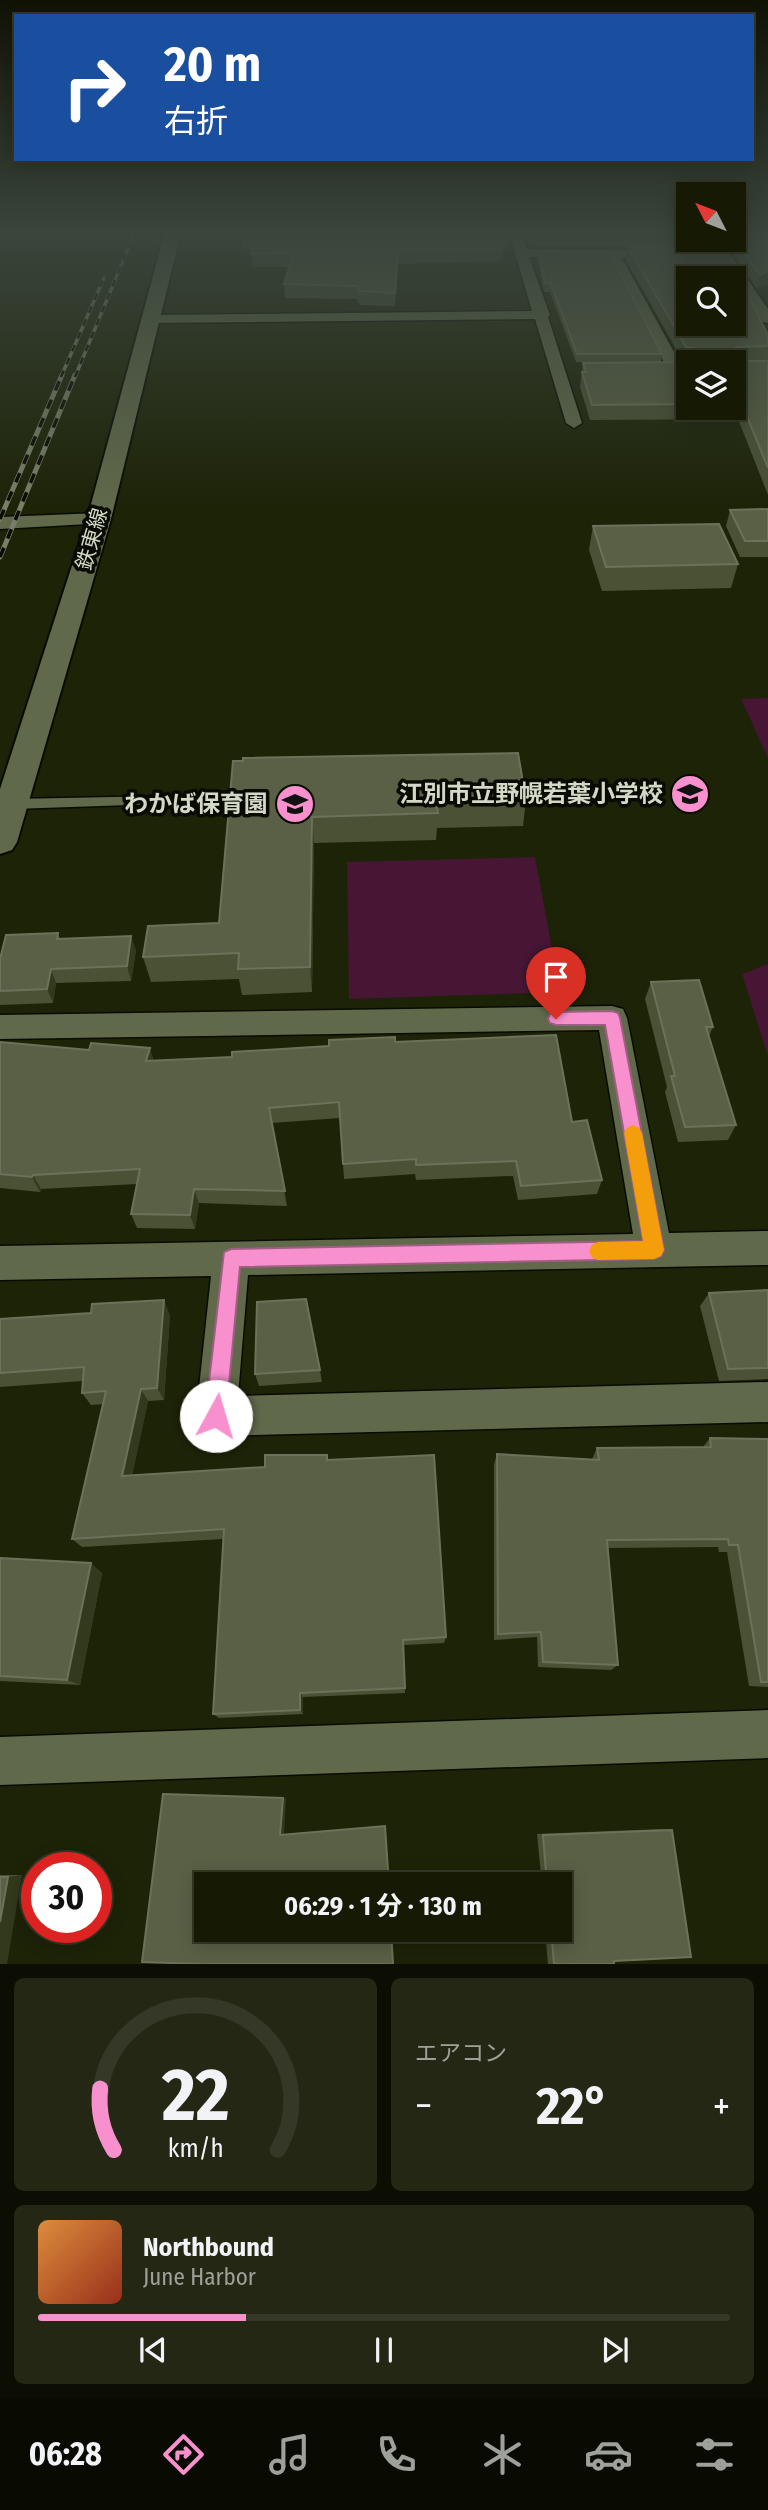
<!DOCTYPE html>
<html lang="ja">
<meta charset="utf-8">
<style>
body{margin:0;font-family:"Fira Sans Condensed","Noto Sans JP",sans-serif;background:#232713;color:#f1f3f6;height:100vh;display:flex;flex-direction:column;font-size:26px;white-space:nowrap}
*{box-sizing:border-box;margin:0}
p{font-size:23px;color:#9ea19a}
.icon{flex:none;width:38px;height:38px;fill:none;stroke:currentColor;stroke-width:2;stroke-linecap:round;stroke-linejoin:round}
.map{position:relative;height:1964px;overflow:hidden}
.sheet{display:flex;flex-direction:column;gap:14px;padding:14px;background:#0c0e03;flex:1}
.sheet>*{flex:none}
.guide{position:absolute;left:14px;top:14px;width:740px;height:147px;border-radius:0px;box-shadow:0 4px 18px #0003,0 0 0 2px #353827;background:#1a4fa0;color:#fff;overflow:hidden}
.needle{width:46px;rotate:312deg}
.tools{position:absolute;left:676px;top:182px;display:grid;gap:14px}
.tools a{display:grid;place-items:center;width:70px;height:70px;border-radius:0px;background:#161a05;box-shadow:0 4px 18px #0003,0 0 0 2px #353827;font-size:35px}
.speed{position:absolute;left:21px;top:1852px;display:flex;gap:14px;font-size:35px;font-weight:700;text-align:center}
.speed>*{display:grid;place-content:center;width:91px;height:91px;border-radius:50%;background:#161a05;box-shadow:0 4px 18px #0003,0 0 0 2px #353827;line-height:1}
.speed .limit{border:10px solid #d22;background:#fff;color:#111}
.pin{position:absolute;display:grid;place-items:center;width:60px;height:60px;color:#fff;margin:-72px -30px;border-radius:50% 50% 50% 0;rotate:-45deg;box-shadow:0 0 7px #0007}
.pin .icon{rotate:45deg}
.me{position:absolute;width:77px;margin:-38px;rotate:6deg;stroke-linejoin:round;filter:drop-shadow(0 0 5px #0008)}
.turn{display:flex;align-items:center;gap:24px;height:147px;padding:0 35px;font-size:32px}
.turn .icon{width:91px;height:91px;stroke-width:2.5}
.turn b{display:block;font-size:49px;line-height:60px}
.big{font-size:52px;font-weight:700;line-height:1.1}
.sheet .card{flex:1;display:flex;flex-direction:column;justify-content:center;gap:10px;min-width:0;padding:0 24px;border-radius:10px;background:#232713}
.sheet .dial{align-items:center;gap:0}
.dial svg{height:182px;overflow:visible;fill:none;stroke:#353827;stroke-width:7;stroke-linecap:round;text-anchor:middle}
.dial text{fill:#f1f3f6;stroke:none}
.song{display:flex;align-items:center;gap:21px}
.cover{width:84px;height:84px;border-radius:10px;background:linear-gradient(135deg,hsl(30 70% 55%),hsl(10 70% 35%))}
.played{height:7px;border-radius:4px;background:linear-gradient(90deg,#f790cd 30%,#353827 30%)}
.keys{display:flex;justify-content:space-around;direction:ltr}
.heat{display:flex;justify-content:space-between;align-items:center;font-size:38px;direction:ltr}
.sheet .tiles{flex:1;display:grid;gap:14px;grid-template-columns:1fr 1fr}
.card:last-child{grid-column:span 2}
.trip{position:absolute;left:194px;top:1872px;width:378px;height:70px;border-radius:0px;background:#161a05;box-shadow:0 4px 18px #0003,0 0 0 2px #353827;font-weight:700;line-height:70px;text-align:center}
.tab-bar{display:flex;height:112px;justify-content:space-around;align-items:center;background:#090a02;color:#9ea19a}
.tab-bar .icon{width:49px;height:49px}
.tab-bar .selected{color:#f790cd}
.tab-bar b{font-size:32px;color:#f1f3f6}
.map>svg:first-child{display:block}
</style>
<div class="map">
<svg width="768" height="1964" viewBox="0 0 768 1964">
<rect width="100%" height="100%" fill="#1d2307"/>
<path fill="#471635" d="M768,698V758L741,699Z
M535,857L560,992L349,999L347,862Z
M768,964V1056L742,974Z"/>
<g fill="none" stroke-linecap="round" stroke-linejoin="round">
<defs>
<path id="service" d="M215,795L222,799L220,802L12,809L5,804L12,799Z"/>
<path id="minor" d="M509,232H521L527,249L674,251V257L669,258H622L684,370L681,373L676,375L668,370L609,257H529L550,315L548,317L582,423L574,428L566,423L535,319L150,323L143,319L150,315L532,311Z
M709,240H721L768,309V323L763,322Z
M99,513L108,519L106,523L0,529V517Z
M612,1006L623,1009L627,1018L669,1233L768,1231V1265L248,1275L238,1396L768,1382V1422L216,1436L202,1430L196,1416L211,1276L0,1280V1246L633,1234L599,1030L0,1039V1015Z
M768,1710V1758L0,1785V1737Z"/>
<path id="tertiary" d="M165,232H181L111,519L17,842L12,850L0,854V789L87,519Z"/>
</defs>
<use href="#service" stroke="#080c00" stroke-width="3"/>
<use href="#minor" stroke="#080c00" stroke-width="3"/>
<use href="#tertiary" stroke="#080c00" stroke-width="4"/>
<use href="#service" fill="#61694b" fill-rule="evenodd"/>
<use href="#minor" fill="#61694b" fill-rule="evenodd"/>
<use href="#tertiary" fill="#61694b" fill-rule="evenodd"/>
<defs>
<path id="rail-far1" d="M61,377L104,278
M75,377L135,232"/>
<path id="rail" d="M0,519L62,375
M0,557L75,375"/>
</defs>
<use href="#rail-far1" stroke="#787e67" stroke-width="3.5"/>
<use href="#rail" stroke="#787e67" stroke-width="5"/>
<use href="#rail-far1" stroke="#090b03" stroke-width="2.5" stroke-dasharray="7" stroke-linecap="butt"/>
<use href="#rail" stroke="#090b03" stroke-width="3.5" stroke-dasharray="10" stroke-linecap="butt"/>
</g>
<path fill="#4a5135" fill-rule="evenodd" d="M223,232H509V241L500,261L398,264L395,306L360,305L356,299L285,298L284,284L290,267H252V249H243L242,238H224Z
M533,232H688V240H712L710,247L745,288L768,335V360L737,361H768V495L738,419L590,420L580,387L583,363L646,362H576L550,292H544L538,260L539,252L662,354L661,362H689L683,361L626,260L628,247L536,246ZM688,362H733V408H688Z
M733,232H768V283L757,289L723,240H733Z
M768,509V557H740L726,526L730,510Z
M593,526L738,564L731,588L602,591L589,550Z
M233,761L526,800L523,826L437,828L436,840L314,843L312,992L242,995L239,979L151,982L143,957L219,923Z
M58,933L60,939L136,950L131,981L56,983L53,1003L0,1005V959Z
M651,982L713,1027L709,1036L736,1125L728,1140L678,1142L665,1092L667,1087L645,999Z
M0,1042L89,1050L153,1061L232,1057L395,1042L572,1122L602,1180L597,1194L518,1200L513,1176L416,1180L415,1174L344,1179L340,1118L272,1123L287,1206L199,1203L195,1229L137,1228L131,1214L137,1184L41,1189L40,1192L0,1188Z
M768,1290V1379L719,1381L700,1306L709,1293Z
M170,1315L164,1400L148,1401L132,1475L265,1467L327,1455L328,1460L446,1637L444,1643L404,1645L405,1693L303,1697V1714L219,1718L213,1714L223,1539L82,1547L72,1539L103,1404L91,1405L82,1393L83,1381L0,1387V1319Z
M320,1370L322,1382L259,1386L255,1374Z
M710,1438L768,1439V1687L749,1686L727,1552H719L718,1547L608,1548L618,1665L611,1670L538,1667L537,1637L494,1640V1464L497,1454L592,1459L597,1448L703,1447Z
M0,1558L102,1573L80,1685L0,1681Z
M661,1829L672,1830L614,1961V1964H548L545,1930H560V1885H542L537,1834Z
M0,1875H22L0,1964Z"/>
<path fill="#32391c" d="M508,232H509V241L500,261L501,248Z
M768,271V283L757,289L760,275Z
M312,817L314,843L312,992L310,967Z
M131,936L136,950L131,981L127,966Z
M51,969L56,983L53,1003L47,989Z
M150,1048L155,1064L146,1061Z
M33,1175L41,1189L40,1192L32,1177Z
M194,1189L199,1203L195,1229L190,1215Z
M164,1300L170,1315L164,1400L157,1388Z
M141,1389L148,1401L130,1486L122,1476Z
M91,1563L102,1573L80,1685L67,1680Z
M300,1693L303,1697V1714L300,1710Z
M283,1798H286L284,1835H280Z
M22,1875L7,1964H0V1922L8,1877Z"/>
<path fill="#596045" stroke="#6c7259" stroke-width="2" fill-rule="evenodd" d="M243,232H508L501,248L398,251L395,293L359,291L356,286L284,284L294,253L251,254L253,236H242Z
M536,232H688V234H537Z
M733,232H768V271L760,275L733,238Z
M628,247L722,248L746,283L743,285L768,335V346L736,347L734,350L735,361H768V468L742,404H733V362H688V404L592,405L582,372H586L583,363L691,362L694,359L693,348L686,347ZM688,278H733V324H688Z
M539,252H609L662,354H577L551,284L545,283Z
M768,509V541H745L730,510Z
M719,524L738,564L606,567L593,526Z
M518,753L526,800L436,802L438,813L312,817L310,967L238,969L239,953L143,957L148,926L219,923L233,761H243V758Z
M58,933L57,939L131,936L127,966L51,969L47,989L0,991V959L6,935Z
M699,980L713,1027H706L736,1125L685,1127L671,1076H675L651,982Z
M556,1035L572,1122L587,1120L602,1180L521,1186L516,1161L416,1165V1159L343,1164L339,1102L269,1108L285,1191L194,1189L190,1215L131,1214L140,1169L33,1175L32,1177L0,1174V1042L89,1050L91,1043L150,1048L146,1061L232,1057V1052L329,1046V1040L395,1037V1042Z
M768,1290V1368L728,1369L709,1293Z
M306,1299L320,1370L255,1374L257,1302Z
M164,1300L157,1388L141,1389L122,1476L265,1467V1455H327V1460L434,1455L446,1637L403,1640L405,1688L300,1693V1710L213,1714L224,1529L72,1539L106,1391L82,1393L84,1367L0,1373V1319L91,1313L92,1304Z
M710,1438L768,1439V1682H761L738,1545H729L728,1539L607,1540L618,1665L543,1662L541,1632L498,1634L497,1454L599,1460L597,1448L711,1447Z
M0,1558L91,1563L67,1680L0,1676Z
M163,1794L283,1798L280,1835L385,1826L389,1885H206V1930H391L393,1964H200L142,1962Z
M672,1830L691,1957L614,1961V1964H554L551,1930H560V1885H547L543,1835Z
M0,1877H8L0,1922Z"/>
<linearGradient id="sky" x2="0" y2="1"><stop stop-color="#101304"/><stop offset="0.46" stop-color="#3a453c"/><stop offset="1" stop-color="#3a453c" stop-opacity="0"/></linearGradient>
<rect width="768" height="507" fill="url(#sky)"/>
<path fill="#f790cd" stroke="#a15e85" stroke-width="2" d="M612,1011L618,1013L620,1018L664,1250L661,1256L654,1259L240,1267L226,1416L223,1424L216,1427L208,1424L205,1416L224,1252L231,1249L643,1241L605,1025H556L550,1023L548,1019L550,1014L556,1012Z"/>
<path fill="#f59e0b" d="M633,1125L639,1128L642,1133L664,1250L661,1256L654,1259L598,1260L592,1258L589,1251L592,1245L598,1242L643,1241L624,1133L627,1128Z"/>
<defs>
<symbol id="school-disc" viewBox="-11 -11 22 22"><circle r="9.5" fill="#f790cd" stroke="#090b03"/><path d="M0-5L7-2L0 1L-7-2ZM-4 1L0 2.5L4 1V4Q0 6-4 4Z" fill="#111"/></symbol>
</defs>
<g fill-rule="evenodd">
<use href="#school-disc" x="668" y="772" width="44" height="44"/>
<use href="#school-disc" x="273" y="782" width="44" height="44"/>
</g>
<g text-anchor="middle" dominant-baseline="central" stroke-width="7" stroke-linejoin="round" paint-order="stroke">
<g font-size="21" fill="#d3d8c7" stroke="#090b03">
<text transform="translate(92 539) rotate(-74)">鉄東線</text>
</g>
<g font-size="24" font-weight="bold" fill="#d3d8c7" stroke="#090b03" text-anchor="end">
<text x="663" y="794">江別市立野幌若葉小学校</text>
<text x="268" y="804">わかば保育園</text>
</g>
</g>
</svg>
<div class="tools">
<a><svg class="needle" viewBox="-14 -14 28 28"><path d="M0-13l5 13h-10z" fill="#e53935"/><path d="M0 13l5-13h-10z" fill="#9ea19a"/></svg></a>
<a><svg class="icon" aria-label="search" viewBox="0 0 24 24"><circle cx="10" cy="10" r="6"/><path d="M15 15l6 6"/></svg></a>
<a><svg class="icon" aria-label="layers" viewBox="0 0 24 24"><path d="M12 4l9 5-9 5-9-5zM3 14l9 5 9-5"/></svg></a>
</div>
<div class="speed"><div class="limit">30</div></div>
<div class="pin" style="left:556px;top:1019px;background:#d93025"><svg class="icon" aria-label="arrive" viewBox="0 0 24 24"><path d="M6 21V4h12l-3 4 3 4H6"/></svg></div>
<svg class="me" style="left:216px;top:1416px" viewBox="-20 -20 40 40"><circle r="19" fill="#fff"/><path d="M0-13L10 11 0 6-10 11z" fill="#f790cd"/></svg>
<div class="trip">06:29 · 1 分 · 130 m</div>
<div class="guide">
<div class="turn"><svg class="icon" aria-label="right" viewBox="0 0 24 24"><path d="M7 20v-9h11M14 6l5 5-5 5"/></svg><div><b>20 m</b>右折</div></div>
</div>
</div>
<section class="sheet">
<div class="tiles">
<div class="card dial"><svg viewBox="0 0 100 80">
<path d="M14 69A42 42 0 1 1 86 69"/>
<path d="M14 69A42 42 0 0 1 8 42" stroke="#f790cd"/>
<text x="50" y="56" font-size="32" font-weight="700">22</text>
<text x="50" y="72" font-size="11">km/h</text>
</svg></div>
<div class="card"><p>エアコン</p>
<div class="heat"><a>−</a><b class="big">22°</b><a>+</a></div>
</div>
<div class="card">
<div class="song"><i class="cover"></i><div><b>Northbound</b><p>June Harbor</p></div></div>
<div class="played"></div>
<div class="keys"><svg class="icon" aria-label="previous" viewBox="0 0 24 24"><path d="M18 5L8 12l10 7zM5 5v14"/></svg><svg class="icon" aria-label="pause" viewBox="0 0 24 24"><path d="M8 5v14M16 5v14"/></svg><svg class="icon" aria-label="next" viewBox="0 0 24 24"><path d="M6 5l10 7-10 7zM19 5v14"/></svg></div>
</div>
</div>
</section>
<nav class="tab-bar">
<b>06:28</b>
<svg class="icon selected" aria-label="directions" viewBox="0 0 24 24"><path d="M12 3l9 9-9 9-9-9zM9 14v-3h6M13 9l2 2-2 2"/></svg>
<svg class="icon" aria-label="music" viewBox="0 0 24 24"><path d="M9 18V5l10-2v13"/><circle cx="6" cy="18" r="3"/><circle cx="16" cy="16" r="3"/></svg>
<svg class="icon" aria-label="phone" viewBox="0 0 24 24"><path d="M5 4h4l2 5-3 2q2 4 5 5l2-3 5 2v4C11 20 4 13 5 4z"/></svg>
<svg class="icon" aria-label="climate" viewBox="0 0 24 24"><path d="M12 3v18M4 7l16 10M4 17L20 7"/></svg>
<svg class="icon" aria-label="car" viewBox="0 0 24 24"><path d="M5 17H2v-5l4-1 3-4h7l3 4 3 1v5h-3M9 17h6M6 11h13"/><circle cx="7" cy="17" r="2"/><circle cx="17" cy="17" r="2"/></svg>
<svg class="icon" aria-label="filters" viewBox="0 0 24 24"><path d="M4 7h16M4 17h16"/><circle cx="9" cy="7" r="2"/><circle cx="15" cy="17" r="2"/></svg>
</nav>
